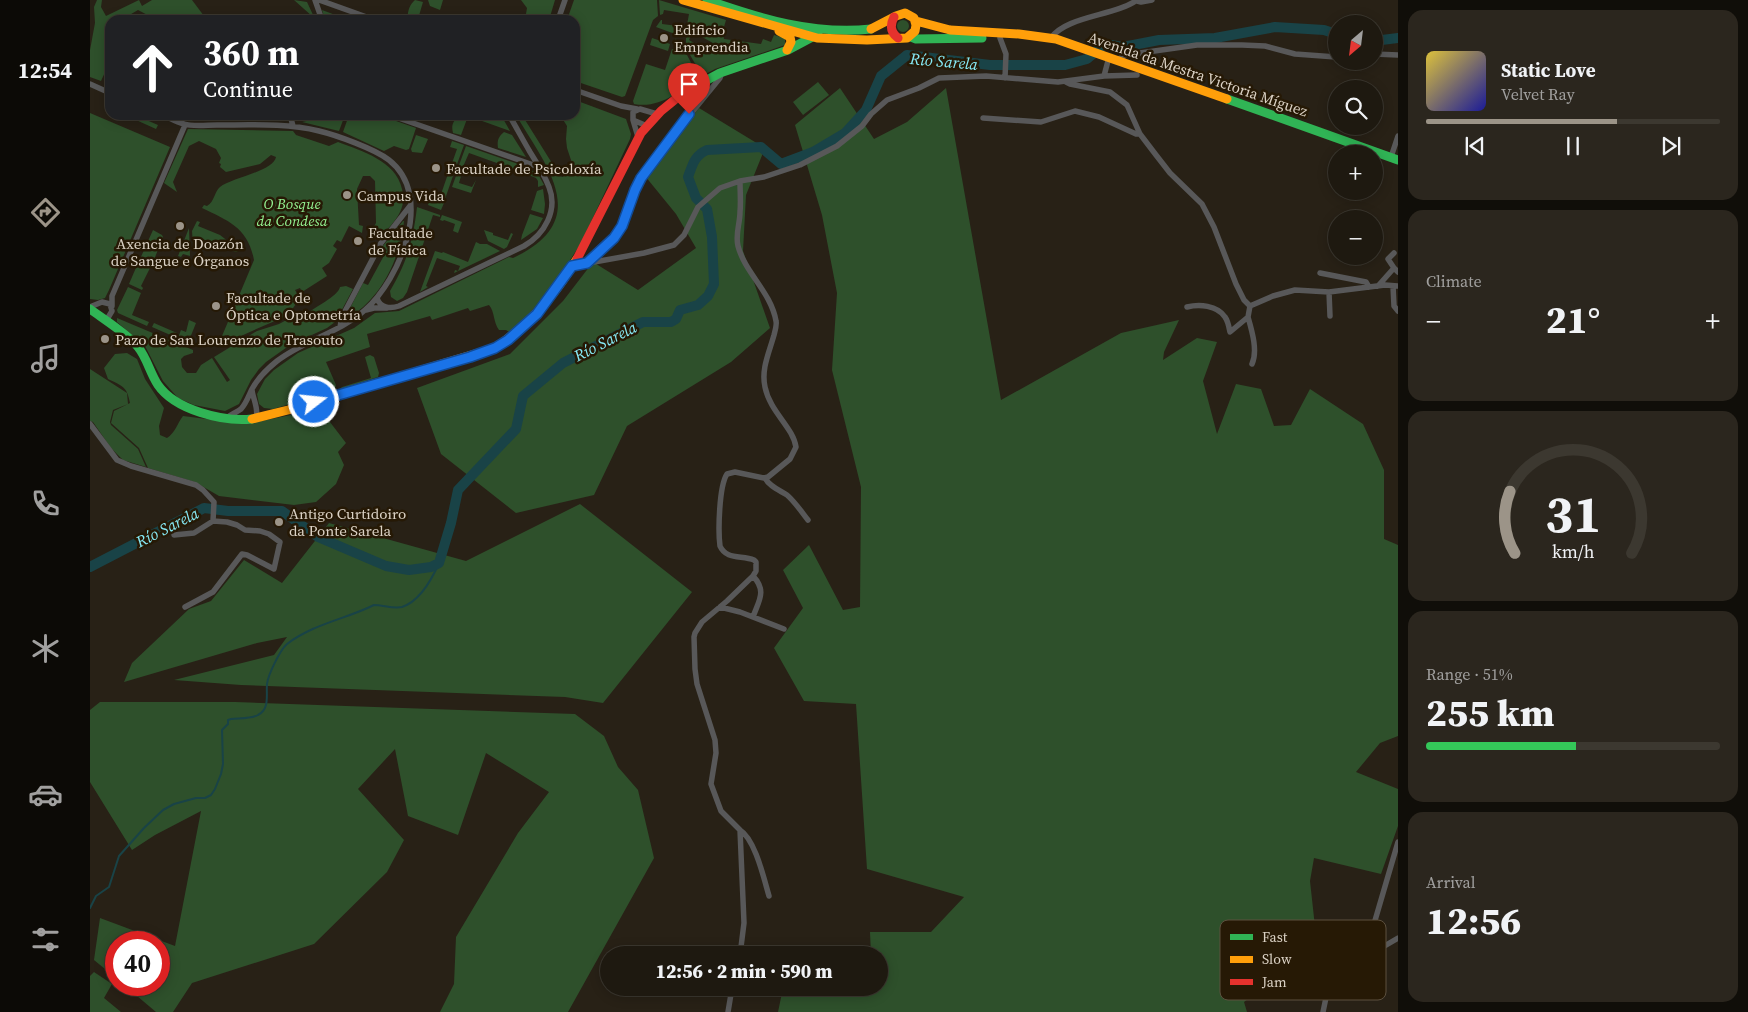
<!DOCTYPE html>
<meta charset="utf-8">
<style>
body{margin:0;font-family:"Source Serif 4",serif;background:#2b261e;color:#f1f3f6;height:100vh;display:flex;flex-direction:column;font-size:19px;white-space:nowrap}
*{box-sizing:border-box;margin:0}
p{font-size:16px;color:#a1a09f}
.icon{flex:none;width:28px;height:28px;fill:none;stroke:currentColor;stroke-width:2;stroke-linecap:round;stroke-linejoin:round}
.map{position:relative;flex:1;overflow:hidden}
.details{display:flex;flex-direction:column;gap:10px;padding:10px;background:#100e09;width:350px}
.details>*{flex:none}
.top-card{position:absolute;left:15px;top:15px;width:475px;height:105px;border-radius:15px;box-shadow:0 2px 12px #0003,0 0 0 1px #3c3830;background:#202124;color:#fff;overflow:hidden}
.needle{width:32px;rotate:208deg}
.controls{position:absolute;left:1238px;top:15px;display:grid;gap:10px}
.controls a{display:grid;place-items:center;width:55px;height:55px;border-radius:50%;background:#1e1910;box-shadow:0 2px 12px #0003,0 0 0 1px #3c3830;font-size:25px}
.speed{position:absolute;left:15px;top:931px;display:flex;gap:10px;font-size:25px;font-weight:700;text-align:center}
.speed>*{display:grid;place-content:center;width:65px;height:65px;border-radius:50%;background:#1e1910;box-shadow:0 2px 12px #0003,0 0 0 1px #3c3830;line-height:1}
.speed .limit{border:8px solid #d22;background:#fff;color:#111}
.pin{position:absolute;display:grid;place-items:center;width:42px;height:42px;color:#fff;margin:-51px -21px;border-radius:50% 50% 50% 0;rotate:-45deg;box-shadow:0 0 5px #0007}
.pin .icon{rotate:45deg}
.me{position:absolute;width:55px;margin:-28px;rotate:74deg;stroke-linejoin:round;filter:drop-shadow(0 0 4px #0008)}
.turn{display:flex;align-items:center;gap:18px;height:105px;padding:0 15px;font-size:22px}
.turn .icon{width:65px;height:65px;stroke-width:2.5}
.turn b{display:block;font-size:35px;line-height:42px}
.big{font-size:38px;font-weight:800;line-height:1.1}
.details .widget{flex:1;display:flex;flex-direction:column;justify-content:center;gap:8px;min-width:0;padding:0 18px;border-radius:15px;background:#2b261e}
.details .dial{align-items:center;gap:0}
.dial svg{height:130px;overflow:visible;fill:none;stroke:#3c3830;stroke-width:7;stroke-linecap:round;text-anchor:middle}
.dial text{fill:#f1f3f6;stroke:none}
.song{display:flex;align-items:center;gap:15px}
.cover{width:60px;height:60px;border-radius:8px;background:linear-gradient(135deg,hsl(50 70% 55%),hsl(240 70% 35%))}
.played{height:5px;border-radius:2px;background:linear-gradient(90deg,#9c9488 65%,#3c3830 65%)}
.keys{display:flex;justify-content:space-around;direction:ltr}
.heat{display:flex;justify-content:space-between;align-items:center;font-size:28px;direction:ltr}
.charge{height:8px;border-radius:4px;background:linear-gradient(90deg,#34c759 51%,#3c3830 0)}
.trip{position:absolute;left:510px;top:946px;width:288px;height:50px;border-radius:25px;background:#1e1910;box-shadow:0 2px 12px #0003,0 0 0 1px #3c3830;font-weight:800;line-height:50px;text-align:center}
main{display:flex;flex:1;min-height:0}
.tab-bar{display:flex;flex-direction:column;width:90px;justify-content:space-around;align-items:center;background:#0c0a06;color:#a1a09f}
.tab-bar .icon{width:35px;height:35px}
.tab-bar .on{color:#9c9488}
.tab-bar b{font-size:22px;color:#f1f3f6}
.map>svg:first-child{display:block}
</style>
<main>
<nav class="tab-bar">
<b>12:54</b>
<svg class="icon on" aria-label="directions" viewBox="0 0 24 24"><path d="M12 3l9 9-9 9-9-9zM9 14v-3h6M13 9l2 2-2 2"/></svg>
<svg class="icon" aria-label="music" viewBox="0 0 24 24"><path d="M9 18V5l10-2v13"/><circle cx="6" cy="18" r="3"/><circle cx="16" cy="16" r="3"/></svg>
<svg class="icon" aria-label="phone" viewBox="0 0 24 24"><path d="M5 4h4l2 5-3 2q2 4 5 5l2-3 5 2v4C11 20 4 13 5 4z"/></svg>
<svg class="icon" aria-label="climate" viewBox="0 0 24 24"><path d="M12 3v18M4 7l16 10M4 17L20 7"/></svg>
<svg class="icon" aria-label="car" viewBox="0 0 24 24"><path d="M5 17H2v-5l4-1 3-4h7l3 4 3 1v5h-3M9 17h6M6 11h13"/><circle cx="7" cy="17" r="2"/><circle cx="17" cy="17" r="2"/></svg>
<svg class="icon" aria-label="filters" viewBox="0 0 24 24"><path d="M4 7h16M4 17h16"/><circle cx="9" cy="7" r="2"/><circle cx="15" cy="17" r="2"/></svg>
</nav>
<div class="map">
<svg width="1308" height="1012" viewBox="0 0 1308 1012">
<rect width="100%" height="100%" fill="#282116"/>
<path fill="#2e502b" d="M7,0H12L11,7L16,16L49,0L52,6L62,0H102L117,20H67L48,10L31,20H20V69L16,70L11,81L0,77V50L5,23L4,7Z
M204,0L217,2L224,17H223Z
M325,0L333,2L328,19L332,20H318C317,13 319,5 325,0Z
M338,0H353L350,10L340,6Z
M431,0H465L459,20H435L437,8Z
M484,0H567L568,16L563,20L535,96L532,97L485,81V20H477Z
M569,0L636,20L634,27L629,32L633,35L634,39L671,44L673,39L681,42L684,35L695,38V45L625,69L612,76L599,53L584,45L586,38L587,46L596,45V38L602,33L599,40L618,51L623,43L603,32L597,25L599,14L574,10L573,14L570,15Z
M232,10L259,20H235Z
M807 26a6 6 0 1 1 12 0a6 6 0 1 1-12 0Z
M571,20H572V24L588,26L585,34L566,27Z
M562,38L580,44L578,51L560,45Z
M582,49L597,55L609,78C589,91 570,109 544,104L543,101L556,64L575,70Z
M728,82L739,95L713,115L703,102Z
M750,88L784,139L817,122L856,88L911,400L1031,333L1089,320L1074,352L1073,360L1107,338L1127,342L1113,381L1127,434L1146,384L1171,389L1184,426L1201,425L1220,389L1273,424L1294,470V539L1308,545V736L1290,743L1266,772L1308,789V826L1291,874L1224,858L1220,881L1227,945L1154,1002L1157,1012H688L693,988H789V955H781L780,932H841L874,897L777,869L766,704L714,701L684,648L713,608L693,570L719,545L753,610L770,607L771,487L742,370L747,293L732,215L705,125Z
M485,100L536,119L541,134L540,139L491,243L475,268L446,306L421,333L416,330H409C403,322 405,312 399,305L380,311L378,308L342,320L340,316L277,334L280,347L236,362L246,385L245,391L183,409L174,408L169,404L167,394L175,379L184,370L208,353L264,328L285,313L309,311L419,257L423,258C503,220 458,169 426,115H432L465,168V173L468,176L473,177L483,166L477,148L476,139L477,126L472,118L466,115H485Z
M609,108L675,148L656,195L653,251L680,328L641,362L537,426L504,495L426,513L351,454L327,388L420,354L473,301L503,262L548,290L606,248L586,214L555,176Z
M0,113L80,147L19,290L15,298L8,300L0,299Z
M35,115H45L68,125L66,129Z
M244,115H255L249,131L212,122Z
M259,115H289L326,128L319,149L316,150L304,146L294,151L253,132Z
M381,115H411L420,131L381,117Z
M369,116L377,119L371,135L363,133C361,125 363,121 369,116Z
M98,129L203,131L206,135L239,146L248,142C272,151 306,161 312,189C314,197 314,204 310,212C306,221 297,229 291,237L283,228L286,223L285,181L280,176H273L267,189L269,225L273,226L272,233L259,226L251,242L247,240L243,246L247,249L239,263L232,268L237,276L212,292L210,288L205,290L208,295L211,293L214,295H212L211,296H216L219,300H209L203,308V312C184,323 163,329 144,340L138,335L132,336L164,260C158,228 139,221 112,208L114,205L117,206C125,201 124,192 130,187C141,178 184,171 186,157L181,155L170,164L136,172L130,167L131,164L129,163L131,158L126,149L109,141L99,146L83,182L87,192L74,183Z
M414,132L422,135L436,157L408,148C407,141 408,137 414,132Z
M326,135L338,139L332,153L322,152L321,149Z
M362,141L374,145L366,167L361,166L367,149L360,147Z
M376,146L428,164L426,170L379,153L372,169L368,168Z
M436,167L448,174L454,185L448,187V181L446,178L434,173Z
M359,171L364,173L355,199L350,197Z
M367,173L371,176L369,183L382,187L386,180L381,193L362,187Z
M453,189L455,204L454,214L441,210L447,191Z
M340,198L354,203L351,210L338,205Z
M327,207L350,215V217L343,215L317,292L313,298L307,301L301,297L300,291C317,262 323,241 327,207Z
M440,214L453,218L447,229L431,240L432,235Z
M352,215L372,222L368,233L363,231L365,224L354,220L353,221L350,220Z
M107,221L110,222L108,226L130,235L139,242L141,240L148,251L146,252L107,237L103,245L102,231Z
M313,221H314C310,259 291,300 256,319V316L273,283L278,285L297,250L292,247Z
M99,228L100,256L93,254L91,257L88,256Z
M63,230L72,235L73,237L72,239L70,238L69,241L71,242L62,265L50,259Z
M394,230L403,233V235L418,240L421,233L423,234L417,247L414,249L398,241Z
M386,242L390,244H397L410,251L364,273L365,270L368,271L370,266L347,258L336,286L338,287L330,292L345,251L352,253L353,252L378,262Z
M48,263L60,268L51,286L53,288L52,290L39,284Z
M256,286L263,289L247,319L241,311L233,316L240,315L245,322L237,328L200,345L176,362L169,369L161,380L149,404L135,411L104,405L88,398L73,381L55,346L27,322V318L103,350V353L94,356L91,359L92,367L97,373H106L111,365L122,358L137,382L140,380L124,357L167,331L189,324L206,315L215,316C223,307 248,297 250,287Z
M38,287L51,293L42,315L59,322L57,326L28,313L27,310Z
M99,320L106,323L100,338L94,341L88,338L91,330L96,332Z
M64,323L87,333L85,337L62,327Z
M37,353L47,359L55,379L74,408L69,426L70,435L77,438C85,433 87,424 93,416L156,424L230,409L256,443L248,452L254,465L246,484L226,502L204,505L129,496L105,482L58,468L49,448L21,423L24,411L40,403C37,386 32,386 18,379L14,368L25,354Z
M280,355L284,357L289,373L288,377L250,389L252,387L281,378L275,357Z
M0,369L37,393L38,404L23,410L20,422L21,425L48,449L56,467L33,460L21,448L3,422L0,421Z
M490,504L602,592L513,703L475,697L151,685L84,680L184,655L197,637L167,643L34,682L42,663L99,609L121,601L154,560L192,583L239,523L376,561Z
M10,702H145L485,714L514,736L528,767L548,790L564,858L478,1012H350L364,984L366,937L428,833L459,792L396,753L368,835L318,816L305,749L268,789L314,840L297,872L224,944L102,983L83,1012H66L34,985H69V942H26V978L4,960L10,918L85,946L111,811L65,835L42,850L0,782V710Z
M4,972L22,984L14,998L31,1012H0V976Z"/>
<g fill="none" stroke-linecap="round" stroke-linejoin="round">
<path stroke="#194347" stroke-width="2" d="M0,908L6,896L19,887L29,856L54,828L73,810L84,804L106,798H115L121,795L125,789L131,774L133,764L132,730L138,724V720L141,719C149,718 161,719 168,715C180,709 176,695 177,684C178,675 190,650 197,644C223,624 256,619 284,605C293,605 303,609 312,607C330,601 342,579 349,563"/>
<path stroke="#194347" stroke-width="10" d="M1284,41L1308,38
M0,567L114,508L138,511H192L228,537L296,566L319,570L341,567L349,563L361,523L368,490L426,429L433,396L473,363L553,322H581L586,319L590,310L608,305L618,296L624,284L622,237L617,209L606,198L598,177C603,164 604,156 617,150L671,147L691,164L723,152L755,133L776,110L791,76L817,55L900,65H975L997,59L1015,44L1033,47L1069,40L1125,38L1185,27L1234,30L1246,34"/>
<path stroke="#585859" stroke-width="5.5" d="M225,0L232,20
M229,0L285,20
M1047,1L1051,2L1062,0
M468,20L475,0
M910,38L916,54L915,78
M961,38C976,16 1025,16 1047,0
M1284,54L1308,55
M1027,60L1036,55L1107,45H1152L1175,46L1205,54L1246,57
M1014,76L1019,57
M976,82L980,84L1020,92L1037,105L1050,134L1066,155L1080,173L1112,204L1124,227L1146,284L1154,300L1160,306
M0,84L20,93
M485,90L531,106L547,109
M73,115C80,118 86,122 94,124C103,127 117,125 127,125C161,125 196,123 229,131C246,135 285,149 299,160C345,196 310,279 275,310C249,333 214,340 187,361C177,369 168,378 162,389C159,395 156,404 151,409C147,412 142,414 138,417
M200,115L203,126
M300,115L449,167
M893,118L951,122L985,111L1009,117L1046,134H1050
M543,120L548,137
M557,126L543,120V112L550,109L567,114
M1301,157L1308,136
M650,181C650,192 651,202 650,212C650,224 645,234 648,246C655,273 681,292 686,321C687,325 685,331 684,335C679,353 671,369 675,387C680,412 703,427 706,447L700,459L678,477L674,478L645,472L637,474C629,486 628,531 630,546C636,560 652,555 664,560L666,562V571L663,576L637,601L612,622L605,633L604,637L605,669L607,684L625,740L626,753L621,784L631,811L650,830L654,923L650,955
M497,263L528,232L551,178L585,133L630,78L632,72
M482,266L554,253L584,245L594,235L608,207L630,188L650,181L674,177L710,165L747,146L772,126L781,114L797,100L829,88L849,78L896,76L968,82L1014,76L1047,75
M1304,268L1298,259L1304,253
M1230,273L1276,282L1279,287
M1288,286L1304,268L1308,272
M1303,286L1304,306L1308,311
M1239,292L1240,316
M287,298C290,308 300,309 309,306L434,246C455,234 468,210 459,187C454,174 447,163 440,152C433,140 426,127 419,115
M22,306V296L95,125
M1160,306L1183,296L1205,290L1239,292L1295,285L1308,286
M0,307L12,302L20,304L22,311L16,321
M1097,307C1109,304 1127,305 1135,317C1138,321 1139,327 1140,332L1158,317L1160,306
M276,310L284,308H297
M1158,317C1162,331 1168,351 1162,364
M250,327L252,317L291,243L320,206
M162,390C163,399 169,409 166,418
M0,424L27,460L41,466L106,485L113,490L124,502L123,521
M675,478C679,486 689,490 697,495C705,502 711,511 718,520
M84,535L104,533L123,521L137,522L147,525L155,530L170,531L179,534L190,542L184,569L157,555L152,554L123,592L95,607
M663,576C677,591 669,600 663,617
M630,607L650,612L694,629
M650,830C665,839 674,879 679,896
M1280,955L1279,941L1308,842
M638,1012L642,988
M1233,1012L1238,988L1242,980L1267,962L1308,938"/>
<path stroke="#30b455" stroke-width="9" d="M617,0C671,19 723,35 781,29
M821,37L826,39L892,38
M593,93L630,73L698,50L728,34
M1137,99L1308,160
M0,309C13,319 39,335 48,347C57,358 60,373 68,385C85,410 133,422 162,419"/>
<path stroke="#ff9f0a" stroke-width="9" d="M593,0L727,38L777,40L817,38L825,31L826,25L824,18L815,13L806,16L781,29
M826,21L860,30L929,34L966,39L1137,99
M689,31L700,37L701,42L697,50
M162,419L198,410L405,348C441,323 464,296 487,259"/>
<path stroke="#e5322d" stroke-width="9" d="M804,17C800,25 800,32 808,38
M487,259L551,133L571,111L593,93"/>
</g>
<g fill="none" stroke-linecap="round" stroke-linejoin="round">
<defs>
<path id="route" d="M224,402L380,357L405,348L418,340L447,314L482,266L497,263L524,238L532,226L545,190L551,178L599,114"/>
</defs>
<use href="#route" stroke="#114b97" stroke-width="12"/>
<use href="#route" stroke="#1a73e8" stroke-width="9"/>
</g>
<g fill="#9c9488" stroke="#261905" stroke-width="2">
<circle cx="574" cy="38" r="5"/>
<circle cx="346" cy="168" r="5"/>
<circle cx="257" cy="195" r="5"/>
<circle cx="90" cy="226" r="5"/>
<circle cx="268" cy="241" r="5"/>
<circle cx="126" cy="306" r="5"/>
<circle cx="15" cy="339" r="5"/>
<circle cx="189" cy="522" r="5"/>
</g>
<g text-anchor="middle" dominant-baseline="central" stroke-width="5" stroke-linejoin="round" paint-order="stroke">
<g font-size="15" fill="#dbd2c5" stroke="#261905" text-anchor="start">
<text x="584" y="29">Edificio<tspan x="584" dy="17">Emprendia</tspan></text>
<text x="356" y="168">Facultade de Psicoloxía</text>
<text x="267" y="195">Campus Vida</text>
<text x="278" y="232">Facultade<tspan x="278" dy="17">de Física</tspan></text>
<text x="90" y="243" text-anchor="middle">Axencia de Doazón<tspan x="90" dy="17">de Sangue e Órganos</tspan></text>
<text x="136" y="297">Facultade de<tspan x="136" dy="17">Óptica e Optometría</tspan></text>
<text x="25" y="339">Pazo de San Lourenzo de Trasouto</text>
<text x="199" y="513">Antigo Curtidoiro<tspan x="199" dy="17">da Ponte Sarela</tspan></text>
</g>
<g font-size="15" fill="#dbd2c5" stroke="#261905">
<text transform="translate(1108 74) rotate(19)">Avenida da Mestra Victoria Míguez</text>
</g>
<g font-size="15" font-style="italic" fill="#92f090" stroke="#261905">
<text x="202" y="203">O Bosque<tspan x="202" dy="17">da Condesa</tspan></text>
</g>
<g font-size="16" font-style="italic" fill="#87ebf7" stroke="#261905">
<text transform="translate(854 61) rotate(5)">Río Sarela</text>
<text transform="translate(515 341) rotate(-27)">Río Sarela</text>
<text transform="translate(77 527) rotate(-27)">Río Sarela</text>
</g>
</g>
<rect x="1130" y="920" width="166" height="80" rx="8" fill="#261905" stroke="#5c503f" stroke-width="1"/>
<rect x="1140" y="934" width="23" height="6" fill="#30b455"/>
<rect x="1140" y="956" width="23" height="7" fill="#ff9f0a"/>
<rect x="1140" y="979" width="23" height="6" fill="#e5322d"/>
<g font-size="14" fill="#dbd2c5">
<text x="1172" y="942">Fast</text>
<text x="1172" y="964">Slow</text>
<text x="1172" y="987">Jam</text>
</g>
</svg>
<div class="controls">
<a><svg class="needle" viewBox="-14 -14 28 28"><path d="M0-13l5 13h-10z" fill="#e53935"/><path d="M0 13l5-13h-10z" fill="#a1a09f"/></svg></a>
<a><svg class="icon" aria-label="search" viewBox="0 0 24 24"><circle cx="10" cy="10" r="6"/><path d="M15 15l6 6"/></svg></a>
<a>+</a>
<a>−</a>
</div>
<div class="speed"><div class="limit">40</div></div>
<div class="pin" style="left:599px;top:114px;background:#d93025"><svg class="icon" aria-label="arrive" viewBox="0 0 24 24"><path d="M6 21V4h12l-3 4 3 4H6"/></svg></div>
<svg class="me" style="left:224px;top:402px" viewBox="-20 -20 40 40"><circle r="17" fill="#1a73e8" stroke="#fff" stroke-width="3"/><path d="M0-11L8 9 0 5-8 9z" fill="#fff"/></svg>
<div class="trip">12:56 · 2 min · 590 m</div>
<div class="top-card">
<div class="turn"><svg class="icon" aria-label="ahead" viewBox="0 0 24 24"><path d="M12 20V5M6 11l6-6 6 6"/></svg><div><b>360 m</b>Continue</div></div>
</div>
</div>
<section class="details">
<div class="widget">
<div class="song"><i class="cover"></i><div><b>Static Love</b><p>Velvet Ray</p></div></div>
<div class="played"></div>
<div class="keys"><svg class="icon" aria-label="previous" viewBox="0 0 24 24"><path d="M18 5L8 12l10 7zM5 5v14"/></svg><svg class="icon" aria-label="pause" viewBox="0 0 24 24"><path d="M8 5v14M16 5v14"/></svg><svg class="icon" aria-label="next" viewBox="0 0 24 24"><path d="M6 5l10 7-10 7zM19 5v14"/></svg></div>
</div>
<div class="widget"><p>Climate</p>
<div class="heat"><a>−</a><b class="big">21°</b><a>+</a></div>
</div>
<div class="widget dial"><svg viewBox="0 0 100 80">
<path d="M14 69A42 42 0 1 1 86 69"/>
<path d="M14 69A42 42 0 0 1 11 31" stroke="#9c9488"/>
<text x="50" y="56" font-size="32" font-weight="700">31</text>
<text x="50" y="72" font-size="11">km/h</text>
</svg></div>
<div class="widget"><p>Range · 51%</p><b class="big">255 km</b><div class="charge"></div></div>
<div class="widget"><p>Arrival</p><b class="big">12:56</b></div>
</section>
</main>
